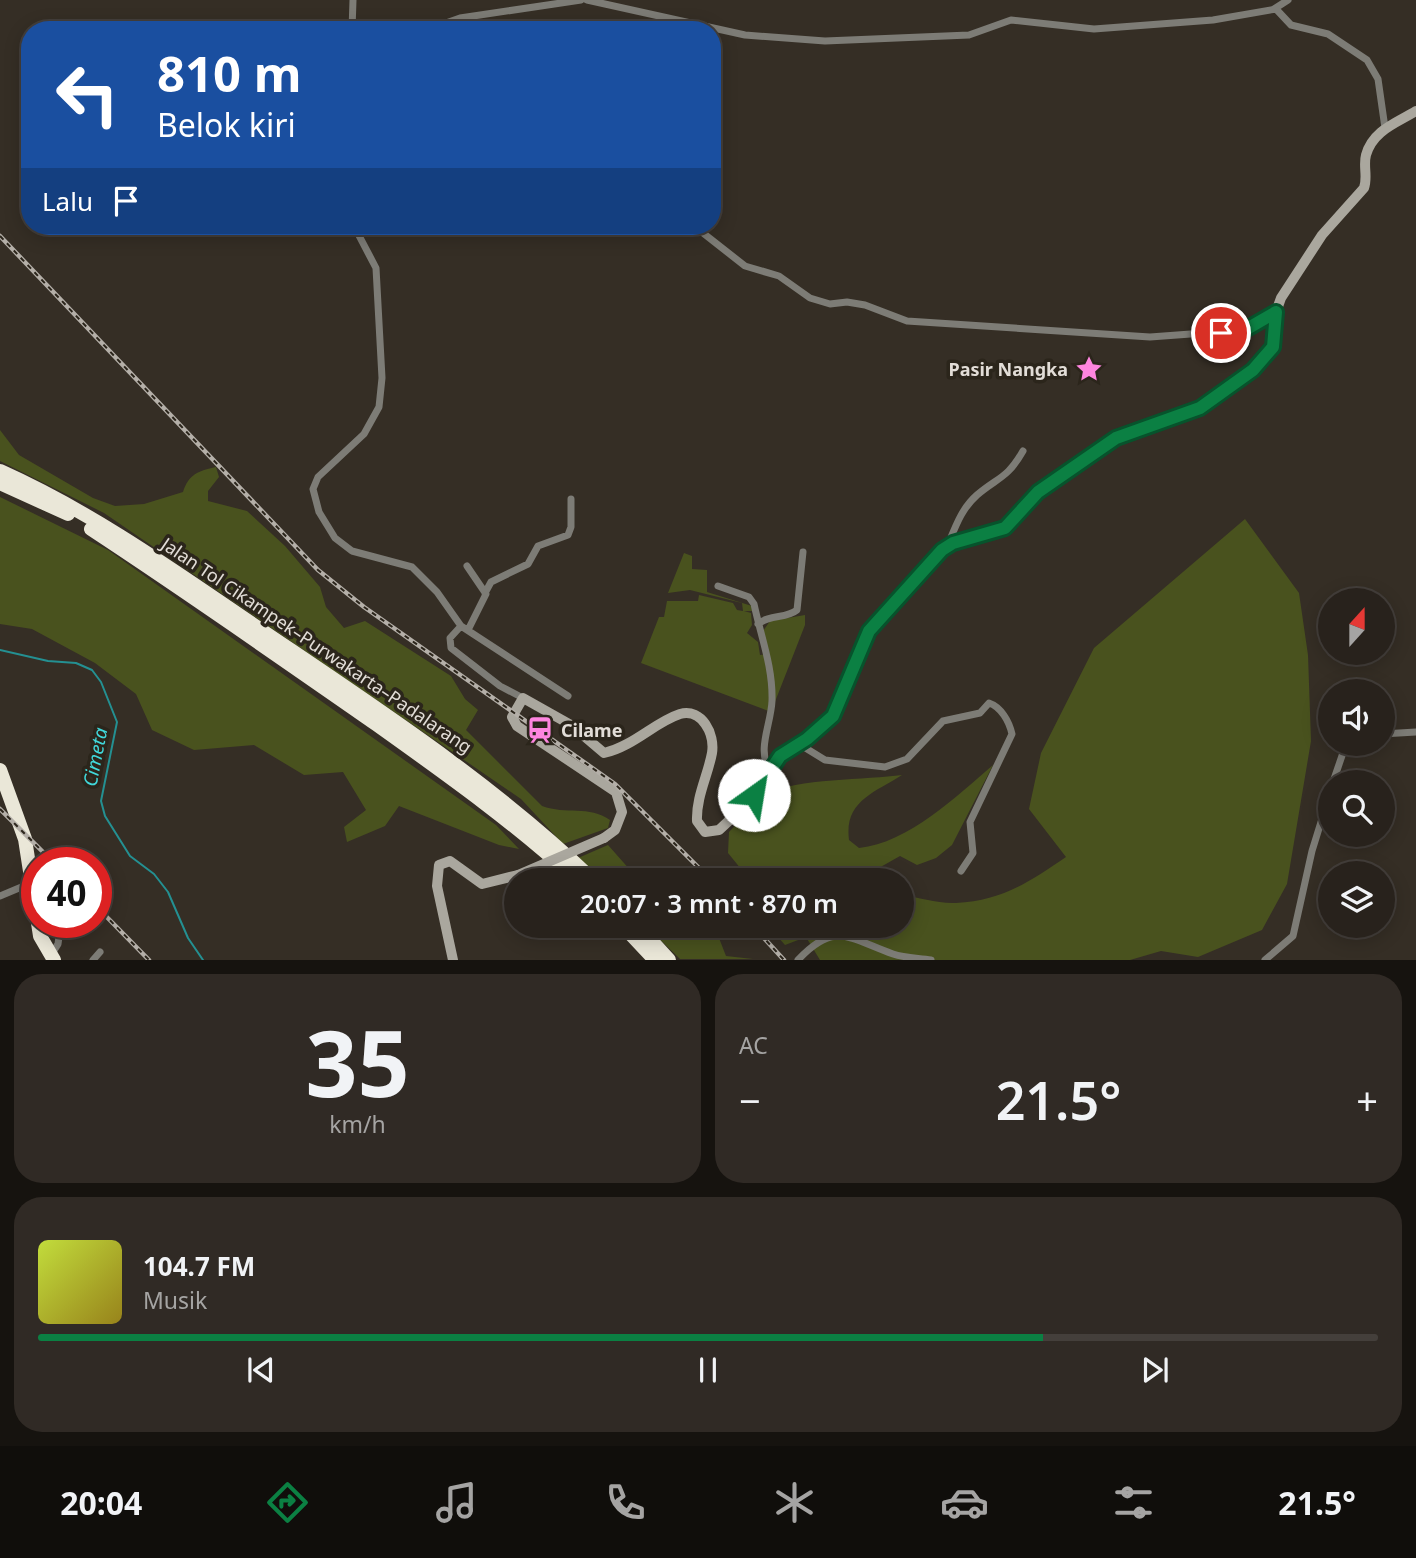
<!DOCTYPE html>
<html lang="id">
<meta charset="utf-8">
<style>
body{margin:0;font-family:"Noto Sans",sans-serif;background:#302a25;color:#f1f3f6;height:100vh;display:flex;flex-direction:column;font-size:26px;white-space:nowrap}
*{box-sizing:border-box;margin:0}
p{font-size:23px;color:#a5a4a3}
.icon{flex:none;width:38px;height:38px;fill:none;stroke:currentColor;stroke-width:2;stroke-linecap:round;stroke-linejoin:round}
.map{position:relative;height:960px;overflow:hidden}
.panel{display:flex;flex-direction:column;gap:14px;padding:14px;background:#16130f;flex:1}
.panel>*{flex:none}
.hud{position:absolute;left:21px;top:21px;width:700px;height:214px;border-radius:28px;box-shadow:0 4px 18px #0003,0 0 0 2px #443f3b;background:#1a4fa0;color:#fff;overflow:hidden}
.needle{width:46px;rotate:21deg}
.fabs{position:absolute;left:1318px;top:588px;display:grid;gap:14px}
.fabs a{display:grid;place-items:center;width:77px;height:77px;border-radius:50%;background:#28221c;box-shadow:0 4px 18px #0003,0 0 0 2px #443f3b;font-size:35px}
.speed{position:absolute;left:21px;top:847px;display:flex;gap:14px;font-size:35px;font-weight:700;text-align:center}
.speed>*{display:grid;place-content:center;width:91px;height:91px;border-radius:50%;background:#28221c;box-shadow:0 4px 18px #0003,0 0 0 2px #443f3b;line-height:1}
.speed .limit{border:10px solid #d22;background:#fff;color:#111}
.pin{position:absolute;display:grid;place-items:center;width:60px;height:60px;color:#fff;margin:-30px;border:4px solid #fff;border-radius:50%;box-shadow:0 2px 7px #0007}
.me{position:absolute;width:77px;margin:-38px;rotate:32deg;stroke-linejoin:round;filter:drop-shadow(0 0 5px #0008)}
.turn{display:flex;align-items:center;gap:24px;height:147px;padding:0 21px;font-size:32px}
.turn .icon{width:91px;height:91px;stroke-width:2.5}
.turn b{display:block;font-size:49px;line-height:60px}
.then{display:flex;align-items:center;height:66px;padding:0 21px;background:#0003;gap:14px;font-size:26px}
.big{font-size:52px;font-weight:600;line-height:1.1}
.panel .card{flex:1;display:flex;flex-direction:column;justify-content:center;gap:10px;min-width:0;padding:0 24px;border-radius:28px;background:#302a25}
.panel .dial{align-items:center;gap:0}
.dial b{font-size:91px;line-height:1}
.song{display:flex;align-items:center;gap:21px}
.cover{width:84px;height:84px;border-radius:10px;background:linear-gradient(135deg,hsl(70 70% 55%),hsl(50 70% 35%))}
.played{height:7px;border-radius:4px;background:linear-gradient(90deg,#0b8043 75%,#443f3b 75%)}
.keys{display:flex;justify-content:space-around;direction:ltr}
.heat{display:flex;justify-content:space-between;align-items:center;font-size:38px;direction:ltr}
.panel .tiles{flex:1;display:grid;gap:14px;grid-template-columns:1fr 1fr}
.card:last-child{grid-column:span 2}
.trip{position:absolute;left:504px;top:868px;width:410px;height:70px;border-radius:35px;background:#28221c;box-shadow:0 4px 18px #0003,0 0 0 2px #443f3b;font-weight:600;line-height:70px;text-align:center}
.menu{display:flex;height:112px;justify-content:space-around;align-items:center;background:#100e0b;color:#a5a4a3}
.menu .icon{width:49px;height:49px}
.menu .active{color:#0b8043}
.menu b{font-size:32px;color:#f1f3f6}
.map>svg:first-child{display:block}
</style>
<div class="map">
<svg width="1416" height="960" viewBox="0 0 1416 960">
<rect width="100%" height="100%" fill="#352e25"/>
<path fill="#49521e" d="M0,430L19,455L93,498L115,506L144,504L183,492C189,474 198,471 216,467L219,477L208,491V501L247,511L285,546L320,587L326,607L344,628L365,621L451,676L465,699L478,710L466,730L542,806C566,815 589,805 610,820L608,828L563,844L521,799L104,513L0,461Z
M0,497L108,550L496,825L519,849L499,845L399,806L385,826L347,842L344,827L366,810L343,772L304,775L254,745L194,750L152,730L136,694L95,663L32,629L0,624Z
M1245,519L1299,593L1308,655L1311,741L1287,884L1262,930L1198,957L1161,951L1130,960H820L806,937L785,945L768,926H901V895C919,897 938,904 956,903C1002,901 1029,882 1066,857L1029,809L1041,753L1094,648Z
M684,553L692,556V569L707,570V592L752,606L753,611H744L751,613L752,625L747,633L758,642L760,655L767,654L763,631L770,621L805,615V625L771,712L641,663L659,617H664L667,601H698L699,595L733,603L737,610L743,611L742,603L690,590L668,593Z
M993,765L952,845L936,858L917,865L900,856L870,873V880H750L728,853L729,832C741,820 754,803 768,794C795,778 868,780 902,775C874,793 844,801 849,840L859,848C908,843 957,796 993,765Z
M608,845L639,880H600L578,858Z
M646,926H686L691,932L719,938L726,956L753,959H680Z"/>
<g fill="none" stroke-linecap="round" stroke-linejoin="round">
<path stroke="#249092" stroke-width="2" d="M0,650L48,661L76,663L92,670L101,682L117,722L101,801L105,816L130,856L154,874L168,892L188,938L203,960"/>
<path stroke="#7d7c76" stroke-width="7" d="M587,0L745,35L825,41L969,35L1011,20L1094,29L1213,20L1276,9L1291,25L1328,34L1367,60L1378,79L1385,128
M1274,9L1288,0
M352,30L353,0
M426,30L460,18L581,0
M354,226L376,268L382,378L379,407L364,434L318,477L313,489L319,512L335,538L352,551L412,567L437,592L461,626L568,696
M684,226L703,233L745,266L779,276L810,298L830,304L847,302L865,305L907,321L1150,337L1245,330L1276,312
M947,547C955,528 961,509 977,495C998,477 1007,479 1023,451
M467,566L486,594L468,630
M718,586L749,597L754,604C761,637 773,667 772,701C771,724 757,749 769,770
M485,593L491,582L528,564L538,546L568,535L571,527V499
M758,624C770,614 786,619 797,610L803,552
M461,626L450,638L451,648L500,686L523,698
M1382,734L1416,732
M799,744L825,760L885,767L907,759L943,721L980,713L989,703C1001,707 1009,721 1012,734L970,822L973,853L961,871
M1333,782L1346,744
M0,896L31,883
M51,955L58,944L61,922
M93,960L100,952
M798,960C835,920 850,939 893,954C905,958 919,958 931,960
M1265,960L1293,936L1312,851L1330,793"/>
<path stroke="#aaa79e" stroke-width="10" d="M604,838L615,830L622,812L616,792L517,726L512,717L523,698L571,725L604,753C634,746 655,722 680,714C702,708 715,734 712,753C708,775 696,797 697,821L705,832L719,830L748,803L786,750L825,725L837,707L869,631L942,550L953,543L1005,528L1039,492L1116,438L1200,408L1261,364L1273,347L1276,312L1281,298L1322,235L1364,188C1368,177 1363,166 1366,155C1373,130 1397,123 1416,111
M453,960L437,886L439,865L450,861L482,884L518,875"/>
<path stroke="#eae7d8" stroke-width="14" d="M0,471C96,514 180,575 267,634C381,711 494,785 593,880
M0,483L68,514
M91,529C187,592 281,658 376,724C446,774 514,822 577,880
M0,770L25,839L40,936L54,960
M623,926L655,960
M638,926L669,960"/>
<defs>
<path id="rail" d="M0,236L318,570L364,607L615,784L711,880
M0,809L54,863
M96,906L149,960
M753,926L784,960"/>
</defs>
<use href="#rail" stroke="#b4afa8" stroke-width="4.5"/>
<use href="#rail" stroke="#2b251b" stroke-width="2" stroke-dasharray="5" stroke-linecap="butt"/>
<path stroke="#aaa79e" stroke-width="10" d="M518,875L604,838"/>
</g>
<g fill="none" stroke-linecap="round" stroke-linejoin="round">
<defs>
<path id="route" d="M754,795L780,756L807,739L833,716L869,631L942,550L953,543L1005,528L1038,492L1116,438L1200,408L1253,370L1273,347L1276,312L1245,330L1221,333"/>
</defs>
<use href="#route" stroke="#07532c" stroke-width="18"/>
<use href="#route" stroke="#0b8043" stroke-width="12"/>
</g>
<defs>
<symbol id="sight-bare" viewBox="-9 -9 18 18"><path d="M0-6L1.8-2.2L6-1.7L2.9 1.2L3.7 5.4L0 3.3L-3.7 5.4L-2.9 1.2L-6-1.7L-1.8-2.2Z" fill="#fe85df" stroke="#2b251b" stroke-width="2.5" paint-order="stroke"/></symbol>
<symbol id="station-bare" viewBox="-9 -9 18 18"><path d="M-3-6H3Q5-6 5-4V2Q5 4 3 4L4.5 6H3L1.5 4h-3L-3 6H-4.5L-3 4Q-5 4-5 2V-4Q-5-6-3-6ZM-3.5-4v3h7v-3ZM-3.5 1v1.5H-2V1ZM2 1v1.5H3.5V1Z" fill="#fe85df" stroke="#2b251b" stroke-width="2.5" paint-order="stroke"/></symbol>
</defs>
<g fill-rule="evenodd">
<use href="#sight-bare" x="1070" y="350" width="38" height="38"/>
<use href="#station-bare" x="521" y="711" width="38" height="38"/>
</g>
<g text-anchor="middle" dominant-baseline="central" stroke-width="7" stroke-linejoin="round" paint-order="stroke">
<g font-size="18" font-weight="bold" fill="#e2ddd7" stroke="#2b251b" text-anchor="end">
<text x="1068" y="369">Pasir Nangka</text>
<text x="561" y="730" text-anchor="start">Cilame</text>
</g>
<g font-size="18" fill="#e2ddd7" stroke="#2b251b">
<text transform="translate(317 645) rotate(34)">Jalan Tol Cikampek–Purwakarta–Padalarang</text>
</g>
<g font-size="19" font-style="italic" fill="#41d8db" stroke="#2b251b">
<text transform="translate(95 757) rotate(-79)">Cimeta</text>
</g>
</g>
</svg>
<div class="fabs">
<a><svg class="needle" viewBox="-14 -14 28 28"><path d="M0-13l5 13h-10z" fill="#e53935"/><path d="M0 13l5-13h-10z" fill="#a5a4a3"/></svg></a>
<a><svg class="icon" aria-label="sound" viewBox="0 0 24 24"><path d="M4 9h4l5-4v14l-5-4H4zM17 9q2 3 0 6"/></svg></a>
<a><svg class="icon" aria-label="search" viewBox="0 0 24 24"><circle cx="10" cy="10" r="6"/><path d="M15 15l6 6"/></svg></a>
<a><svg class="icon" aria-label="layers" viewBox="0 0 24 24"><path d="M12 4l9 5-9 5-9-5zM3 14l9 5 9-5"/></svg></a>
</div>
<div class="speed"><div class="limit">40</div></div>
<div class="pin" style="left:1221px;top:333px;background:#d93025"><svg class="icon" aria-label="arrive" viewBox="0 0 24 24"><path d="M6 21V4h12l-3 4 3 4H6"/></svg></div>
<svg class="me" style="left:754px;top:795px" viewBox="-20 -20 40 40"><circle r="19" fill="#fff"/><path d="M0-13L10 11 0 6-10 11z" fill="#0b8043"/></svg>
<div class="trip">20:07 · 3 mnt · 870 m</div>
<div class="hud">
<div class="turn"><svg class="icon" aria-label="left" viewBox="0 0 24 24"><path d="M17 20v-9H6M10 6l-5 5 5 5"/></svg><div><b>810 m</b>Belok kiri</div></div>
<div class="then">Lalu<svg class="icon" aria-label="arrive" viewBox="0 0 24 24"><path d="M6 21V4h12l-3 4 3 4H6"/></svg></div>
</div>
</div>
<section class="panel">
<div class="tiles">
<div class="card dial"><b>35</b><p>km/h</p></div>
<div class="card"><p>AC</p>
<div class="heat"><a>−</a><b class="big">21.5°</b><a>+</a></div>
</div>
<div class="card">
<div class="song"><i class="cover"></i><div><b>104.7 FM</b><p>Musik</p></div></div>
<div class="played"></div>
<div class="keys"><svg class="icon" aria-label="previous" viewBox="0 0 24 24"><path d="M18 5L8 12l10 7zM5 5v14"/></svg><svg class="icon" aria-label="pause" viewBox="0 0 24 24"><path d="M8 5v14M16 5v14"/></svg><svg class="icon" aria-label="next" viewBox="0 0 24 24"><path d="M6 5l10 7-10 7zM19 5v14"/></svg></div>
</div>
</div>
</section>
<nav class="menu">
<b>20:04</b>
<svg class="icon active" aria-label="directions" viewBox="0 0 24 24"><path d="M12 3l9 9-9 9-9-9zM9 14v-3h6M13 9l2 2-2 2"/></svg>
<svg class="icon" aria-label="music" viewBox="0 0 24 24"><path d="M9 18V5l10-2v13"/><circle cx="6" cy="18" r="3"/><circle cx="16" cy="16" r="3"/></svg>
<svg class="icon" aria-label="phone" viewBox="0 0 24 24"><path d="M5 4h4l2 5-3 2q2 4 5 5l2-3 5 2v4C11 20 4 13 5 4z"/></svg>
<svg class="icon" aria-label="climate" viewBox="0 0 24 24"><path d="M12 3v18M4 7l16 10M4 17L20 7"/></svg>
<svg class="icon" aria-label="car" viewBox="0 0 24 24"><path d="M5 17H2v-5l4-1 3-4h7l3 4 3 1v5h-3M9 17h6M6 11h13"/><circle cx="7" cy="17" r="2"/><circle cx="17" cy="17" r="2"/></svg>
<svg class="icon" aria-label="filters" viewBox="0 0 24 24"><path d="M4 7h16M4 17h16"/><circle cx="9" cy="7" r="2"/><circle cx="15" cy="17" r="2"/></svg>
<b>21.5°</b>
</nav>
